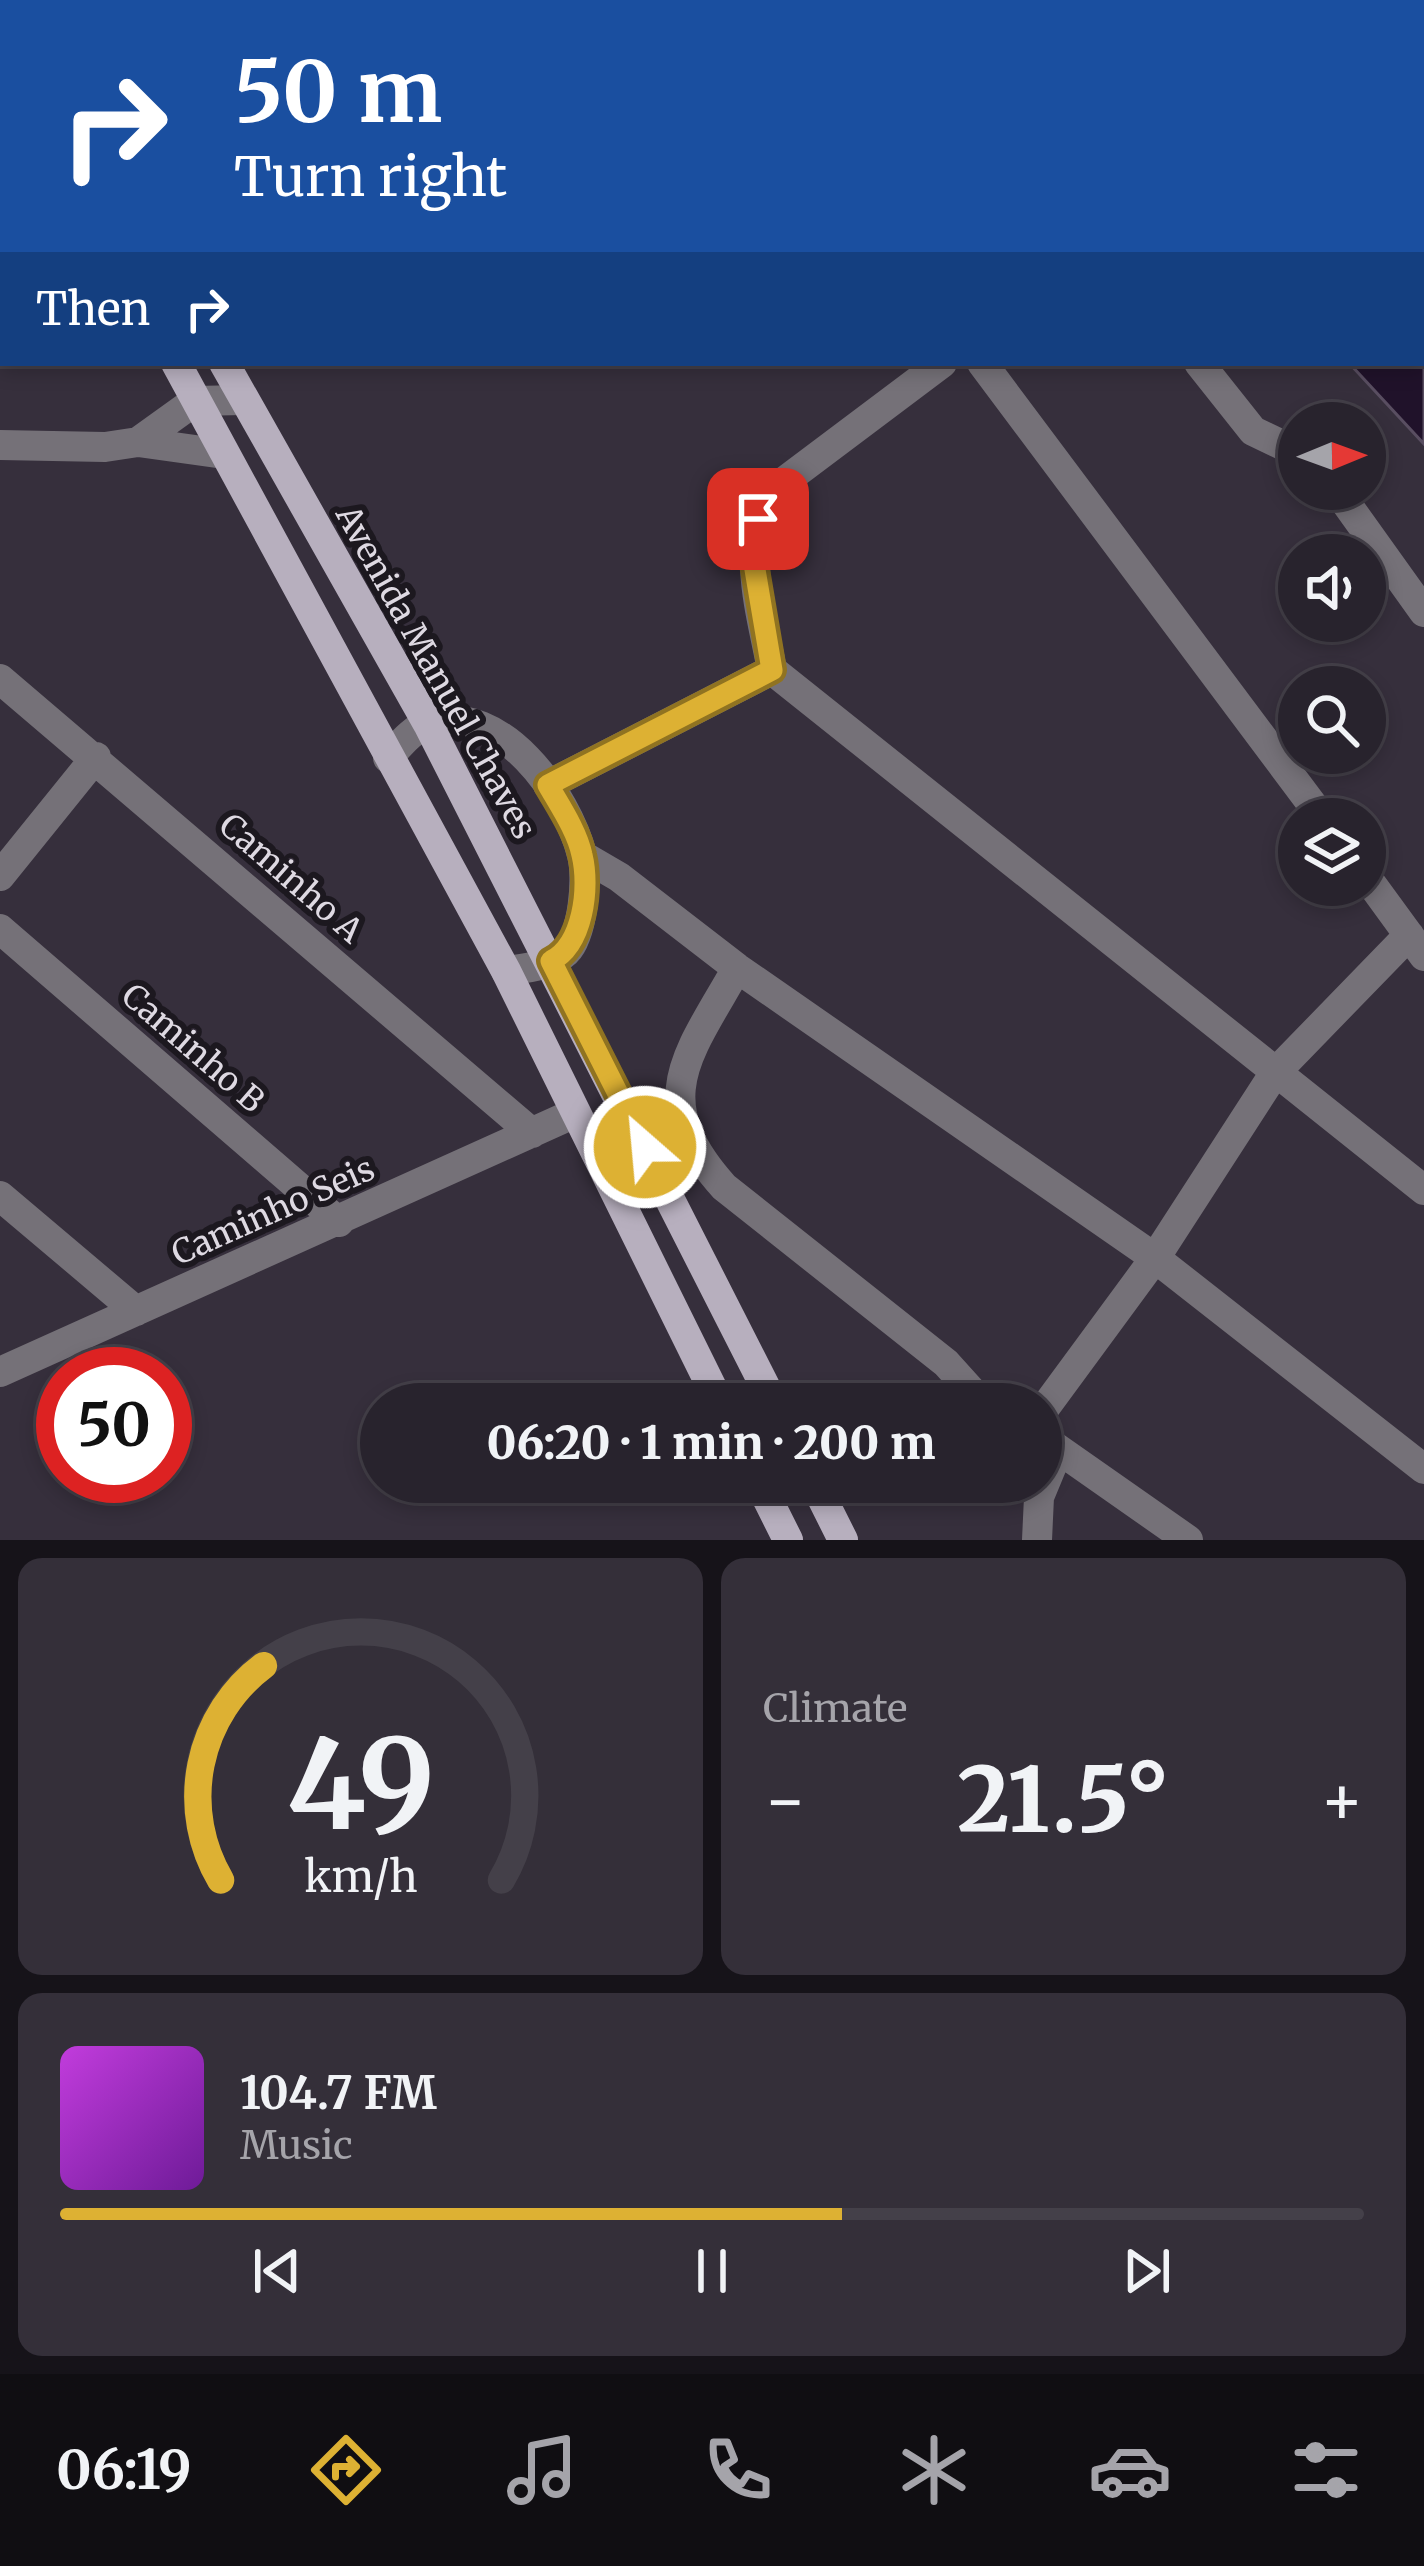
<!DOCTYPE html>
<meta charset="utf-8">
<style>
body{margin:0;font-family:Merriweather,serif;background:#342f39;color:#f1f3f6;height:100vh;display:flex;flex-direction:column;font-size:45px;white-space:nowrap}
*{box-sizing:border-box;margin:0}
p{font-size:39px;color:#a5a4aa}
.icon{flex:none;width:66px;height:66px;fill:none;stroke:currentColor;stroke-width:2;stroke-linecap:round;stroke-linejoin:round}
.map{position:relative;height:1540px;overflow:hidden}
.sheet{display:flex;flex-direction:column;gap:18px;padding:18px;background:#161319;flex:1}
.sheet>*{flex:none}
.top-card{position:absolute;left:0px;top:0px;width:1425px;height:366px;box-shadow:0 6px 18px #0003,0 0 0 3px #444049;background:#1a4fa0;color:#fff;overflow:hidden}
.needle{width:78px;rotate:89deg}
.controls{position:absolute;left:1278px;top:402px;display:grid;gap:24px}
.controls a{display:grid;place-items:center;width:108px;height:108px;border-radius:50%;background:#28232d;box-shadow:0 6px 18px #0003,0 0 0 3px #444049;font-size:60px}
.speed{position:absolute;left:36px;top:1347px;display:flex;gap:24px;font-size:60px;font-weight:700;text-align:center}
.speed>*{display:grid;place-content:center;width:156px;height:156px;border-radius:50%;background:#28232d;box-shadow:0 6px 18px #0003,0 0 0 3px #444049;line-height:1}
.speed .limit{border:18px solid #d22;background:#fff;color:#111}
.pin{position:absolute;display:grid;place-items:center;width:102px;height:102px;color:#fff;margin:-51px;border-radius:24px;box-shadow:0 6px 18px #0006}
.me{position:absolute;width:132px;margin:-66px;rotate:333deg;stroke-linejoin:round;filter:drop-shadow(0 0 9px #0008)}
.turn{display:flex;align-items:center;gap:42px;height:252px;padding:0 36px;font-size:54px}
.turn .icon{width:156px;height:156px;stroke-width:2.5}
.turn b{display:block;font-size:84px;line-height:102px}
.then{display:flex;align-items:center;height:114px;padding:0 36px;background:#0003;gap:24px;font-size:45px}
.big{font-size:90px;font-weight:800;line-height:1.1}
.sheet .card{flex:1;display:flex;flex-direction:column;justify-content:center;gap:18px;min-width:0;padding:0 42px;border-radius:24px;background:#342f39}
.sheet .dial{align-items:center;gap:0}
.dial svg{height:312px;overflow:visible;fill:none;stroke:#444049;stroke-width:7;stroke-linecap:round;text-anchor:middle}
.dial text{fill:#f1f3f6;stroke:none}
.song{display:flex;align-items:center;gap:36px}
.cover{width:144px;height:144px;border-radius:18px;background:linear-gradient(135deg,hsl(290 70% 55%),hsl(280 70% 35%))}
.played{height:12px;border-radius:6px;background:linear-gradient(90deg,#ddb133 60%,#444049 60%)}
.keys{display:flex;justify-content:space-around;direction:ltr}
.heat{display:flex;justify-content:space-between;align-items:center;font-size:66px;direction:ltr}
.sheet .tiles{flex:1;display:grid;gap:18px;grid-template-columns:1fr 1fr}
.card:last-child{grid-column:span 2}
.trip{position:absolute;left:360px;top:1383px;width:702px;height:120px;border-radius:60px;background:#28232d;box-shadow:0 6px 18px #0003,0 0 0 3px #444049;font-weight:800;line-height:120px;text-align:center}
.tabs{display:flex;height:192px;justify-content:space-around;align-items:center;background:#100e12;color:#a5a4aa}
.tabs .icon{width:84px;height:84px}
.tabs .active{color:#ddb133}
.tabs b{font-size:54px;color:#f1f3f6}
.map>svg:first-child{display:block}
</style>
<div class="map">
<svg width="1424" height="1540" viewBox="0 0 1424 1540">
<rect width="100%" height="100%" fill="#362f3c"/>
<path fill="#20122a" stroke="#594e61" stroke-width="3" d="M1086,0H1424V444L1349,363H1422V3Z"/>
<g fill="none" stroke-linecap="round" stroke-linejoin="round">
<path stroke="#757178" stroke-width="30" d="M920,0L922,3
M942,363L769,493C742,554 760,606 772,670L1424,1190
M982,363L1323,819
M1199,363L1253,431L1299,453
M138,442L195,401L243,400
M0,445L105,447L138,442L224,454
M1336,489L1424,612
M0,679L532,1133
M388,758C400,745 412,729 430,723C501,702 567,795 582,855C588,877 583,935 566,952C551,966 526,968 506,971
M548,785L772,670
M583,856L619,877L737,968L1155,1258L1424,1469
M1365,875L1424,956
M0,876L96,757
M0,929L339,1222
M737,968C688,1055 645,1099 724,1187L946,1363L983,1404
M0,1196L136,1311
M0,1372L575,1113
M1041,1413L1155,1258L1274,1074L1409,935
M1041,1437L1188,1540
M1037,1540L1039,1497L1058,1451"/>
<path stroke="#b7afbe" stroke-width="30" d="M37,0L39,3
M0,22L3,28
M176,363L506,971L720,1404
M224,363L428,724L774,1404
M759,1482L788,1540
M814,1482L843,1540"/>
</g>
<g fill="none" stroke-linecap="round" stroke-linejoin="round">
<defs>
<path id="route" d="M645,1147L551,961C583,945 590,888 582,855C577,831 560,806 548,785L772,670L752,552L758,519"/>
</defs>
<use href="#route" stroke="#907321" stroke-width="30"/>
<use href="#route" stroke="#ddb133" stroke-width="21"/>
</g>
<g text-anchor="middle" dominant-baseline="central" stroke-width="12" stroke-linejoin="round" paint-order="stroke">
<g font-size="33" fill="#ded9e2" stroke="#1c181f">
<text transform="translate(436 672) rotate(61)">Avenida Manuel Chaves</text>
<text transform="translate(291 878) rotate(41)">Caminho A</text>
<text transform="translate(193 1048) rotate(41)">Caminho B</text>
<text transform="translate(273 1211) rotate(-24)">Caminho Seis</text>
</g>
</g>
</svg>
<div class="controls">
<a><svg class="needle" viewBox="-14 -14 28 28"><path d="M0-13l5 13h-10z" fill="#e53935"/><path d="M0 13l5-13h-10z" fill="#a5a4aa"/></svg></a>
<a><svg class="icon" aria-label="sound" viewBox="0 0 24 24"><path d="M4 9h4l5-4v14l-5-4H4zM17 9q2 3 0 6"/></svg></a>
<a><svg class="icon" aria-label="search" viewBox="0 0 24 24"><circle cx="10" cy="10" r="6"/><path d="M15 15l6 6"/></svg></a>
<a><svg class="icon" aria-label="layers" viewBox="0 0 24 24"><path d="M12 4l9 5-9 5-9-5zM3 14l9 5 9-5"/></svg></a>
</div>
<div class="speed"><div class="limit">50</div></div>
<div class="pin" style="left:758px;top:519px;background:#d93025"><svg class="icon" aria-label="arrive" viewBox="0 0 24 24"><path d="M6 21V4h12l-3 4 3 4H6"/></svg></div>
<svg class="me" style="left:645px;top:1147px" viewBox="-20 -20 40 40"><circle r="17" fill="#ddb133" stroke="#fff" stroke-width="3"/><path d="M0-11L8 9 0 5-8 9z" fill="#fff"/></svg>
<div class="trip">06:20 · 1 min · 200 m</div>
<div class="top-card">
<div class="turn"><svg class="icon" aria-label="right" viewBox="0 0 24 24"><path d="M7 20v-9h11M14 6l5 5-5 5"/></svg><div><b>50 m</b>Turn right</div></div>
<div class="then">Then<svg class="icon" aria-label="right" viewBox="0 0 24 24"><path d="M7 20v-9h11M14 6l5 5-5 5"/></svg></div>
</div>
</div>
<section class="sheet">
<div class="tiles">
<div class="card dial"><svg viewBox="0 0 100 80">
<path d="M14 69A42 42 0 1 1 86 69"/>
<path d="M14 69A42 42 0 0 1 25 14" stroke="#ddb133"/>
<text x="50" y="56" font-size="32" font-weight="700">49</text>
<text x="50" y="72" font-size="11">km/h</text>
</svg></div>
<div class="card"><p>Climate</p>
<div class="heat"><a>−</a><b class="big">21.5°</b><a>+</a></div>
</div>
<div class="card">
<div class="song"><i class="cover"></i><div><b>104.7 FM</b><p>Music</p></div></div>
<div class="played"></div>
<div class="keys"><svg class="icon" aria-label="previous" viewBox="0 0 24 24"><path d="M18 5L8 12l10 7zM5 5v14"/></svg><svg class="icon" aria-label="pause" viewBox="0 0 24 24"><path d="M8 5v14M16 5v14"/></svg><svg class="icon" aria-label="next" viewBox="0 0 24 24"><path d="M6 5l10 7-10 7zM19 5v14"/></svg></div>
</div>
</div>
</section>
<nav class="tabs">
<b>06:19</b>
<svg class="icon active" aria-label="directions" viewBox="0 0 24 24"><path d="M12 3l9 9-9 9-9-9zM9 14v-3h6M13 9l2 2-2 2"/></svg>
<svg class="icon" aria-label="music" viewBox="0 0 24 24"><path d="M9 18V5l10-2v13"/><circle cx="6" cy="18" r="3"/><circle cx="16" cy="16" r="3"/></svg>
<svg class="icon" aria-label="phone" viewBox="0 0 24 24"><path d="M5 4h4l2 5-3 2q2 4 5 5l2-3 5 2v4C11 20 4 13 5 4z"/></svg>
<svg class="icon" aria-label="climate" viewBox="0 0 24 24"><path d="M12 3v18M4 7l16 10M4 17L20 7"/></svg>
<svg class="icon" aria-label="car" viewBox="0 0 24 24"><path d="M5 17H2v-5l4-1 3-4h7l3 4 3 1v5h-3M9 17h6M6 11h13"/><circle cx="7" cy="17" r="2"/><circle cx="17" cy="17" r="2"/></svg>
<svg class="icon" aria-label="filters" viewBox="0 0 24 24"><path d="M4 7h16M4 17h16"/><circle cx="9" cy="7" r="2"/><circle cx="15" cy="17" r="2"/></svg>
</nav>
